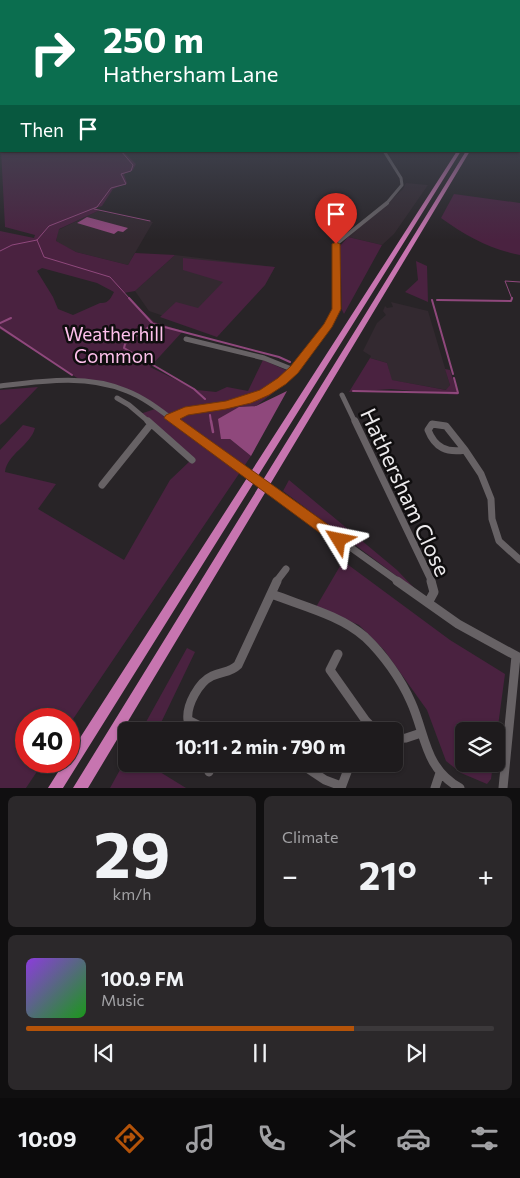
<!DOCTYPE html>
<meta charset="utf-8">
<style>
body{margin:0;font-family:Commissioner,sans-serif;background:#2b282a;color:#f1f3f6;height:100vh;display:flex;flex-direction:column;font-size:19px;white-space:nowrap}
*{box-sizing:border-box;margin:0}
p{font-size:16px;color:#a1a1a4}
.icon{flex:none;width:28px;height:28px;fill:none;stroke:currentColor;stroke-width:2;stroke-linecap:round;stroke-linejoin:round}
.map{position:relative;height:788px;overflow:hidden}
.side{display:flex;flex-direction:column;gap:8px;padding:8px;background:#100f10;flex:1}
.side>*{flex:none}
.banner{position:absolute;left:0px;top:0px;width:520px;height:152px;box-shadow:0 1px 4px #0004,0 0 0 1px #3c393b;background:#0b6e4f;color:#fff;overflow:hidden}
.tools{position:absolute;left:455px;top:722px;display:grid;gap:10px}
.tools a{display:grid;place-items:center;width:50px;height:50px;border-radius:8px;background:#1e1b1d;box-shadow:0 1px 4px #0004,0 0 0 1px #3c393b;font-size:25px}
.speed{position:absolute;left:15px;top:708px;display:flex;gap:10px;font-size:25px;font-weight:700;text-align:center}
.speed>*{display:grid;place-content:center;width:65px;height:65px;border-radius:50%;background:#1e1b1d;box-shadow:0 1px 4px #0004,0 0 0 1px #3c393b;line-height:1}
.speed .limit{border:8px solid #d22;background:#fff;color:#111}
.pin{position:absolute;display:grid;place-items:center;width:42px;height:42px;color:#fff;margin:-51px -21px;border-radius:50% 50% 50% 0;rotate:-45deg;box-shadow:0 0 5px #0007}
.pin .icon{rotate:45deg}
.me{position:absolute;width:55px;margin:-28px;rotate:305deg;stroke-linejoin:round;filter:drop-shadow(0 0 4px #0008)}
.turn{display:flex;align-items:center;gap:18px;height:105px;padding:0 20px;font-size:22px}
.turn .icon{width:65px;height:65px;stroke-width:2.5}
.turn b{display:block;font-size:35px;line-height:42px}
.then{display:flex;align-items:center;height:48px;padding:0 20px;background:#0003;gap:10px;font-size:19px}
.big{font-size:38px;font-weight:700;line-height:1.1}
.side .tile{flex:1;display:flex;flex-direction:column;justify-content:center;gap:8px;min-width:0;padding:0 18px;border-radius:8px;background:#2b282a}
.side .dial{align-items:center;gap:0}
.dial b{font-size:65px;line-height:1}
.song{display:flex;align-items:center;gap:15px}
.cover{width:60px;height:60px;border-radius:8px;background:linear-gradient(135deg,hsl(270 70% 55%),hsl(120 70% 35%))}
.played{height:5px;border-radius:2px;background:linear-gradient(90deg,#b45309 70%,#3c393b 70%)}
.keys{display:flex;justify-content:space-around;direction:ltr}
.heat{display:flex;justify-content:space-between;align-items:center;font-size:28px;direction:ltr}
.side .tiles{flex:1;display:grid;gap:8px;grid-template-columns:1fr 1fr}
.tile:last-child{grid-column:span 2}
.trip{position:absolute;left:118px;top:722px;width:285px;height:50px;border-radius:8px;background:#1e1b1d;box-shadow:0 1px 4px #0004,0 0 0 1px #3c393b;font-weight:700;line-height:50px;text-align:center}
.tab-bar{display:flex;height:80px;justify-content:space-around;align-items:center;background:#0c0b0c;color:#a1a1a4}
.tab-bar .icon{width:35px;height:35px}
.tab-bar .current{color:#b45309}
.tab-bar b{font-size:22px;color:#f1f3f6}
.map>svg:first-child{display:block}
</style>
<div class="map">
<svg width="520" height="788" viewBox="0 0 520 788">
<rect width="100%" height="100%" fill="#282427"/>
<path fill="#332930" d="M406,183L428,185L394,234L382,245L348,237L380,210L403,189Z
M98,211L153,222L128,265L76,252L56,242L58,230Z
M175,255L275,267L219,335L149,311L135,291Z
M391,302L428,311L450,385L447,390L391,380L387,363L370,358L371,356L363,351L377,323L386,315L383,311L385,306L387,308L393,307Z"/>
<path fill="#4a2240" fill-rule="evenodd" d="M0,130L1,151H123L136,164L133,170L124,174L127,183L113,189L102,206L96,208L98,211L59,229L56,241L76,252L128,265L135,253L175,255L135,291L124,293L154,322L183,331L150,367L197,390L216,392L227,387L248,391L263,360L288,371L273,393L256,406L239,407L230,439L251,456L69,725V719H26V761H44L26,788H0V450L23,425L35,428C31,445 7,454 5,472L56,484L38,509L124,560L170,480L191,460L140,414L155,409L128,391L82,381L0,329V231L34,238L35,235L5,227ZM42,268L97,283L114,292C111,298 108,304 100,303L73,315L58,309L53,297L37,271Z
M454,194L520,203V255C489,249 466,236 441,218Z
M348,237L382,245L344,314L342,310L340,246Z
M183,258L275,267L265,285L217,337L160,317L176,302L198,308L223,282L183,270Z
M416,261L427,266L428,302L405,292L418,280Z
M370,358L387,363L392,380L446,390L450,385L445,369L450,370L458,395L391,389L349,392Z
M38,387L5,421L0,425V390Z
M289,480L397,570L418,592L283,491Z
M343,561L450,640L505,674L496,741V731H464V764H493L491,779L487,784L461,773L446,761L427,710L384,650L359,625L316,607Z
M187,648L195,652L157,731H141Z
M126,759V764H147L186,788H110Z"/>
<path fill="#8f487c" d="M87,217L128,228L123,232L118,231L114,234L77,223Z
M287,391L251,456L230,439H221L218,419L239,407L256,406Z"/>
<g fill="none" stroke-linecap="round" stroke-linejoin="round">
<path stroke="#8f487c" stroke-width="1" d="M94,209L150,221
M37,240L44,257L110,277L130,299
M0,251L12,245L37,240L49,226L97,207L111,188L126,184L121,174L131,171L133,165L121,151
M512,299L505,281L520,282"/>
<path stroke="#8f487c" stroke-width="2" d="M129,298L153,324L279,357L290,362
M432,300L453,374
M437,300L511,301L512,298
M0,323L11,318
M153,324L125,344L124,348L194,389L205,399
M0,327L72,375
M353,391L458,393L454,378
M210,415L211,422"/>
<path stroke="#8f487c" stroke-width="2.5" d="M211,421L213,432"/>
<path stroke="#676265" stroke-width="3" d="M384,151L401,178L402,185L386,204"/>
<path stroke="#676265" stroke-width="4" d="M337,299L335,260L336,244L387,203"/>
<path stroke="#676265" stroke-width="5" d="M186,339L264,358L294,370
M0,386C42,381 87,374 127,391C145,398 161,411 176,422
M342,395L355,422
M117,398L129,405L149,422
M170,418C188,407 208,408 229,404C266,398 292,373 313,344C325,329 336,318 337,298"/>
<path stroke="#676265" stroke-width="7" d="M148,421L192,460
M174,421L399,582
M355,421L432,582
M432,424L446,426L465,450C447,453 435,448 428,430Z
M465,450L481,474L491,499L492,519L499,541L520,560
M102,485L151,424
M276,582L286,569"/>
<path stroke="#676265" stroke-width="9" d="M397,581L458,624L520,658
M272,594C302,606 340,615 365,637C383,654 401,679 411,702C426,735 424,768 460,788
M428,603L434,592L431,581
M338,654L330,670L366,721L376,731
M205,731L202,727L188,720C186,705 199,682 212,676C222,671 230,673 238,665L277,581
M363,731L366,721
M394,739L406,738L421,733
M301,764L325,780L341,786
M209,772L211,764
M341,788L350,764
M435,788L440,773
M503,788L516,656"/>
<path fill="#c775b0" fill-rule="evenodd" d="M457,151H461L63,788H48L65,761H69V755Z
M466,151H470L88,788H73Z"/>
</g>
<linearGradient id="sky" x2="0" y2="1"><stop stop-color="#161415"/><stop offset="0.54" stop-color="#424552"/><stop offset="1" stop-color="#424552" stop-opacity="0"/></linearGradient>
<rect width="520" height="240" fill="url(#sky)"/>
<path fill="#b45309" stroke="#753606" d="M336,242L340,244L341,309L332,327L298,373L286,384L269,395L251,403L226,409L188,415L180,419L344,536L346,540L344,545L339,547L164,418L166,415L185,407L226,401L260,390L278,378L290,367L324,324L332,309V244Z"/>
<g text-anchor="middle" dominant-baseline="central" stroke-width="5" stroke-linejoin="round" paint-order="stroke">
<g font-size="19" fill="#fec1ec" stroke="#100e0f">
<text x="114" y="333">Weatherhill<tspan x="114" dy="22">Common</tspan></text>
</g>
<g font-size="22" fill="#edebed" stroke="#100e0f">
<text transform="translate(406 492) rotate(65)">Hathersham Close</text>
</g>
</g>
</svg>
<div class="tools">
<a><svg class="icon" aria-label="layers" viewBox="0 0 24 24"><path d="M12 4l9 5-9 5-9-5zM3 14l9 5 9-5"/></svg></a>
</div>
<div class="speed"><div class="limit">40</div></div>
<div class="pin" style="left:336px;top:244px;background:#d93025"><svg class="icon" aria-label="arrive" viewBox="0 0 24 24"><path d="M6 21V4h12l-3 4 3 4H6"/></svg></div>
<svg class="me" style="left:339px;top:540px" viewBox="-20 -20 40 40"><path d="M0-17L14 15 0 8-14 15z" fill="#b45309" stroke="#fff" stroke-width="4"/></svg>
<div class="trip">10:11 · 2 min · 790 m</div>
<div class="banner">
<div class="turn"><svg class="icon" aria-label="right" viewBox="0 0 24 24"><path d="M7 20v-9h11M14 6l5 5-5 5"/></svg><div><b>250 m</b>Hathersham Lane</div></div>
<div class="then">Then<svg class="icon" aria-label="arrive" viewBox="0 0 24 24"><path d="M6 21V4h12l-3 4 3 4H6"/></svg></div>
</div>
</div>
<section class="side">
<div class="tiles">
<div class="tile dial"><b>29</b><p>km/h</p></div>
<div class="tile"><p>Climate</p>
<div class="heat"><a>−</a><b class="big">21°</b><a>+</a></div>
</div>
<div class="tile">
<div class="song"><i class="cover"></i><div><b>100.9 FM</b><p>Music</p></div></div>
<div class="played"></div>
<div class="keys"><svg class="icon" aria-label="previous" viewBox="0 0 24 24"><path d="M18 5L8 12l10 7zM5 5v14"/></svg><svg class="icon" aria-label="pause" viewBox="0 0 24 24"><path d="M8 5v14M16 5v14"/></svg><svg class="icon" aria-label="next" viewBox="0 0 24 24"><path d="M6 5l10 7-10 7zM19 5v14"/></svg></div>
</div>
</div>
</section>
<nav class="tab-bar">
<b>10:09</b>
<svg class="icon current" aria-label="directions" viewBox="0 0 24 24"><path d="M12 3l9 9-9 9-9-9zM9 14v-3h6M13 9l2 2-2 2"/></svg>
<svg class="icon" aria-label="music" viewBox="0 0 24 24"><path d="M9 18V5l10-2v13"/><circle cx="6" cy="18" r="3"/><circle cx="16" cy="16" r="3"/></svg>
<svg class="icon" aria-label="phone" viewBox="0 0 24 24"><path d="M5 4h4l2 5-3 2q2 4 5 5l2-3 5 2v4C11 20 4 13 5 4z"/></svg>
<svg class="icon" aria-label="climate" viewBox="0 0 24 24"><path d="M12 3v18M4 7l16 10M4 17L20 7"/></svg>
<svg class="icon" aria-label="car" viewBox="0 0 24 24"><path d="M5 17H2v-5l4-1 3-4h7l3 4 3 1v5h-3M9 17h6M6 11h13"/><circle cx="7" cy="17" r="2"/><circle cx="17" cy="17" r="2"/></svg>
<svg class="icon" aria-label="filters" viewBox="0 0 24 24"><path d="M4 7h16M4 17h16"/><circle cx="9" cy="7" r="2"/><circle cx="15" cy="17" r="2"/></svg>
</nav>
